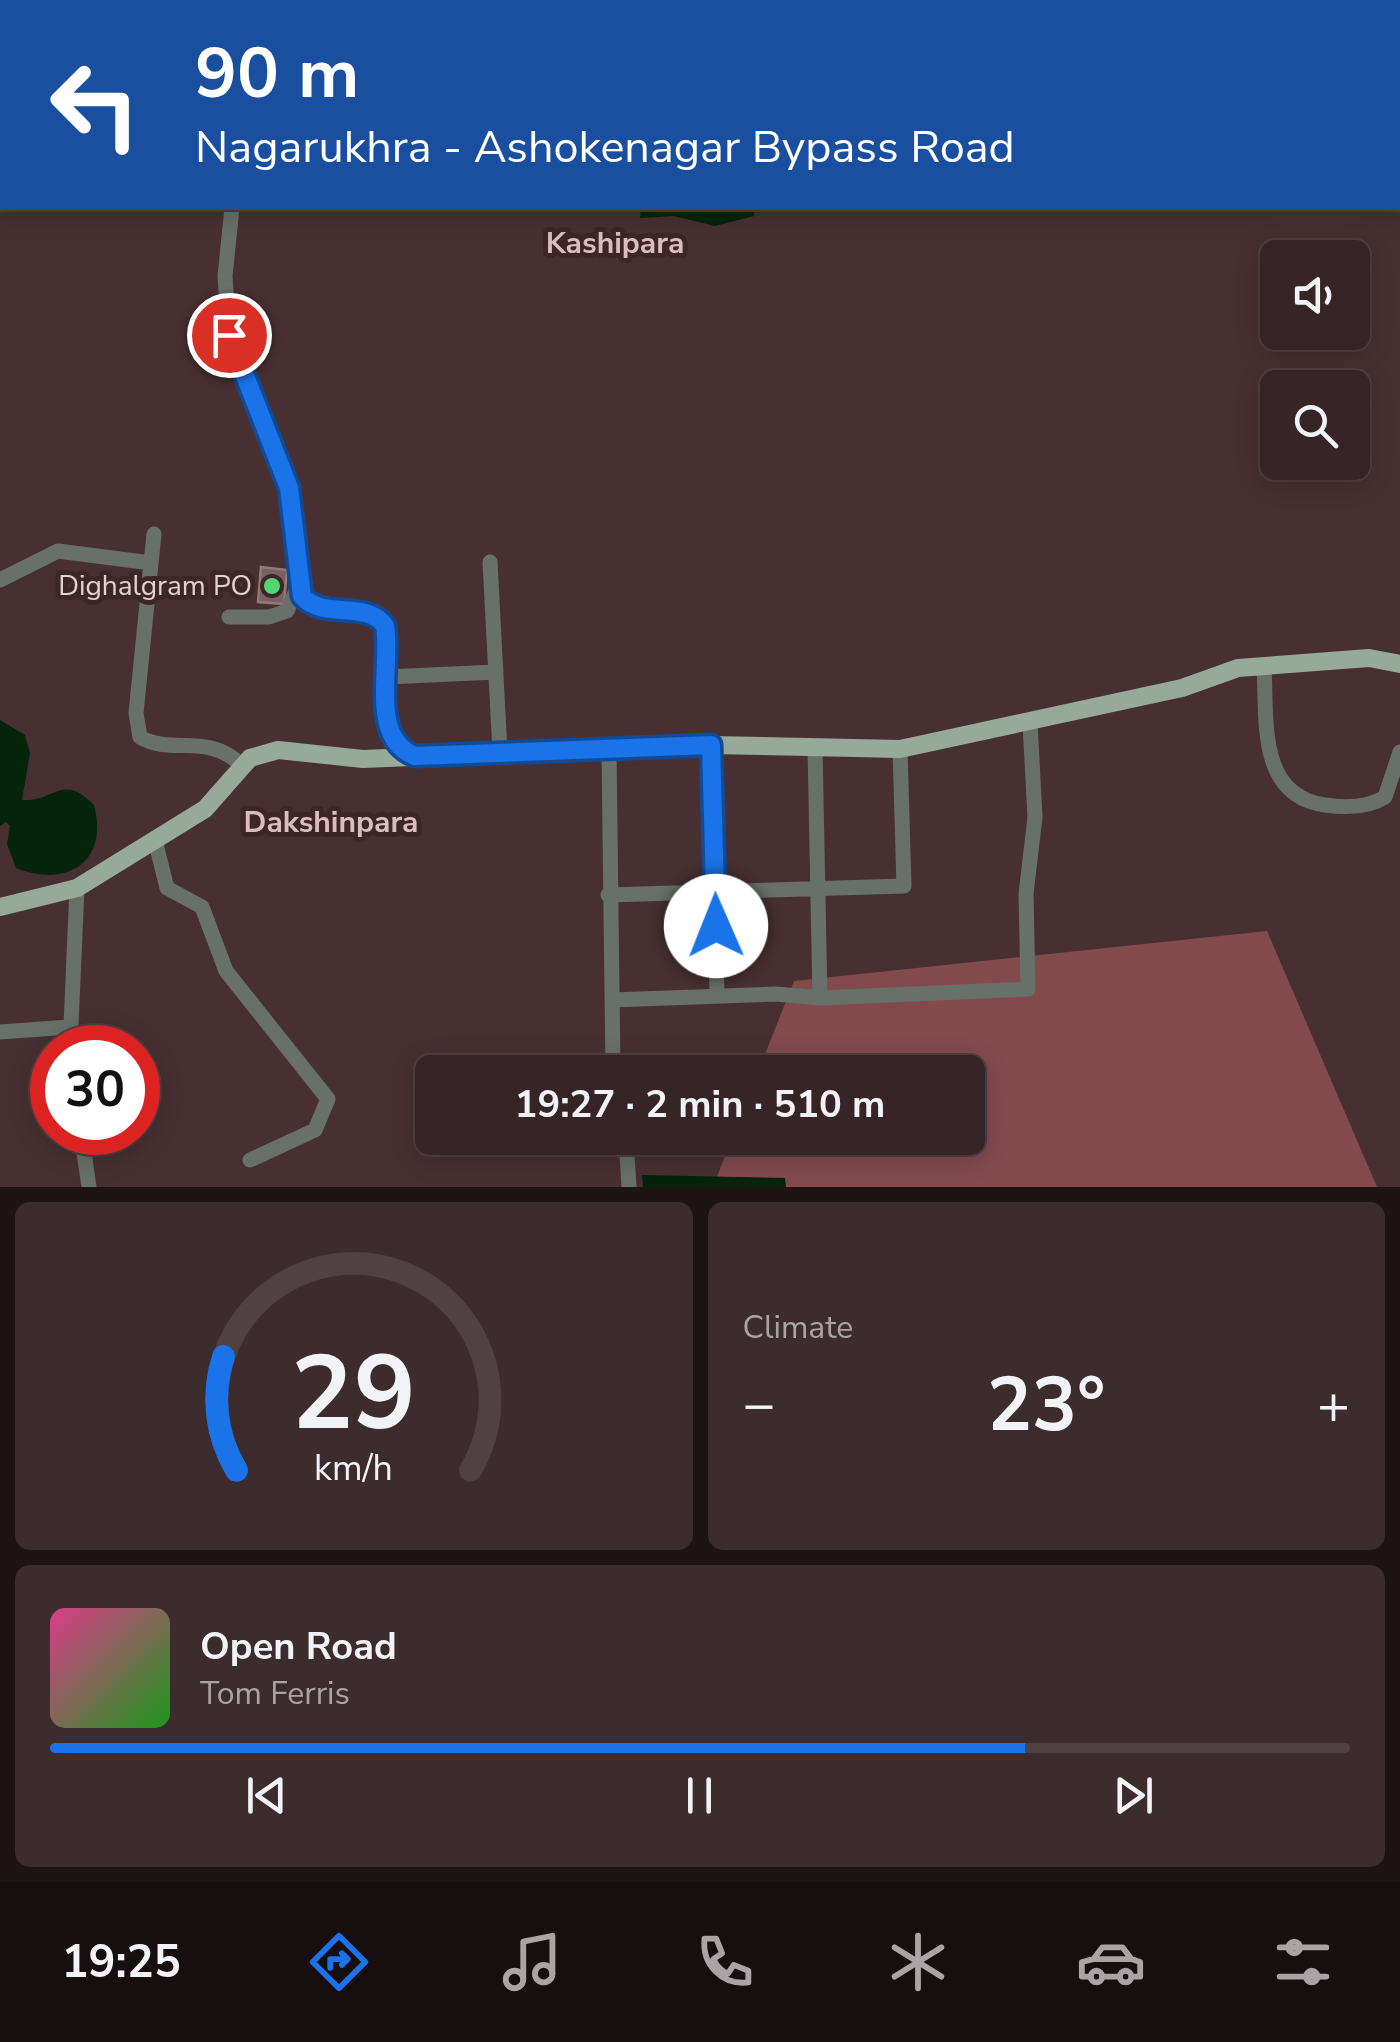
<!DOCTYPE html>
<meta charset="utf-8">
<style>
body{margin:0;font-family:"Nunito Sans",sans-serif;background:#3d2c2e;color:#f1f3f6;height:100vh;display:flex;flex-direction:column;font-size:38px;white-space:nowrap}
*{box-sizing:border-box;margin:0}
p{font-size:32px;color:#aaa4a7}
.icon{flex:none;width:55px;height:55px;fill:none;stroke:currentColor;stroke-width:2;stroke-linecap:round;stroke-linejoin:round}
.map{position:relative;height:1187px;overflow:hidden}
.side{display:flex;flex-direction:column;gap:15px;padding:15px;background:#1e1415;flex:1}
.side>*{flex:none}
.top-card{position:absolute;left:0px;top:0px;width:1400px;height:210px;box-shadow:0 5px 25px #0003,0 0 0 2px #504143;background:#1a4fa0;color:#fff;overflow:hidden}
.tools{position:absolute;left:1260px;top:240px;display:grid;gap:20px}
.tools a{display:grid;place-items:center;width:110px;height:110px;border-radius:15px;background:#362426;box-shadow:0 5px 25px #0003,0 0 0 2px #504143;font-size:50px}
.speed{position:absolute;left:30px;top:1025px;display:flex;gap:20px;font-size:50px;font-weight:700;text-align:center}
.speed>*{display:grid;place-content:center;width:130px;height:130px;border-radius:50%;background:#362426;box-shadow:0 5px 25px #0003,0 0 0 2px #504143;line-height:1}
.speed .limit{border:15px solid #d22;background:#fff;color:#111}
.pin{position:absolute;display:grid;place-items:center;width:85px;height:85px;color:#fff;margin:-42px;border:5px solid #fff;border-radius:50%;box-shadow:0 2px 10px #0007}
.me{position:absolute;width:110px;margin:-55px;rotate:359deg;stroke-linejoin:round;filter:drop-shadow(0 0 8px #0008)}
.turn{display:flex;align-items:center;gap:35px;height:210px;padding:0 30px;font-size:45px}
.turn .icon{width:130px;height:130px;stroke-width:2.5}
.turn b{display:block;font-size:70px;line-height:85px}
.big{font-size:75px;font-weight:700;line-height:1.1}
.side .tile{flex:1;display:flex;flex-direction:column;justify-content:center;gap:15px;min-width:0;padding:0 35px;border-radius:15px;background:#3d2c2e}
.side .dial{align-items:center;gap:0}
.dial svg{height:260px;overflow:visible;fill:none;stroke:#504143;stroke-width:7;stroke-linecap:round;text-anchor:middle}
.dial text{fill:#f1f3f6;stroke:none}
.song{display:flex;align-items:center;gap:30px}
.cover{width:120px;height:120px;border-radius:15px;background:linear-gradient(135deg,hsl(330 70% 55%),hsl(120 70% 35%))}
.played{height:10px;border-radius:5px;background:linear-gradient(90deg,#1a73e8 75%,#504143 75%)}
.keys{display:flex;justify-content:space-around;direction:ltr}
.heat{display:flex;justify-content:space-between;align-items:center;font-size:55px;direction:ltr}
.side .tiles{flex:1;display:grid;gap:15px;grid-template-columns:1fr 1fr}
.tile:last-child{grid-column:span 2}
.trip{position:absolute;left:415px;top:1055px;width:570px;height:100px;border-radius:15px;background:#362426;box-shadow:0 5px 25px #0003,0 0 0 2px #504143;font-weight:700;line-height:100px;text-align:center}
.tabs{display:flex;height:160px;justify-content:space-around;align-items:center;background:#160e0f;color:#aaa4a7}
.tabs .icon{width:70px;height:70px}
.tabs .on{color:#1a73e8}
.tabs b{font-size:45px;color:#f1f3f6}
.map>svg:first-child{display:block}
</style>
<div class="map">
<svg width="1400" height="1187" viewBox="0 0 1400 1187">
<rect width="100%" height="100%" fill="#483032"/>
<path fill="#834a4e" d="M1267,931L1377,1187H713L732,1138H968V1072H758L794,981Z"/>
<path fill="#04240c" d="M641,208H754V216L715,226L674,216L640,218Z
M0,720L25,735L30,753L22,800C55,802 62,772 94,805C109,861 68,889 16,868L7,844L10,826L6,822L0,826Z
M642,1175L785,1178L786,1187H643Z"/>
<path fill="#7b6061" stroke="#947879" stroke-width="2.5" d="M261,567L287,570L284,604L258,602Z"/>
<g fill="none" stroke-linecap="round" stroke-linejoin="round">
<path stroke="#687169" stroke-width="15" d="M230,0V2
M1031,0V2
M1398,113H1400
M232,208L225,276L229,335L289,488L302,596L320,609L381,620C407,660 359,733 415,757
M154,534L136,713L140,737C172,756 208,732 241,765
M490,562L500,752
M0,580L58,551L151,563
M229,617H269L287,611L299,584
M1264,665C1267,719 1257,796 1325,805C1346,808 1368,808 1385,797L1400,752
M387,677L496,672
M711,745L717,995
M815,748L820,998
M609,750L613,1072
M155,840L167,888L202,907L226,971L328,1099L315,1130L250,1160
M608,895L904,886L900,749
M612,1000L776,994L820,998L1028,989L1026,894L1035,817L1030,723
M0,1032L69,1027
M70,1048L77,888
M81,1132L89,1187
M626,1138L629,1187"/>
<path stroke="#97a999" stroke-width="18" d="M0,907L77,888L205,809L250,758L278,750L363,759L711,745L900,749L1182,688L1238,668L1369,658L1400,664"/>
</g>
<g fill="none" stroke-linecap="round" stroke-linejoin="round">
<defs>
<path id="route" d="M229,335L289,488L302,596C323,621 367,599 385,626C392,666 368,738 415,756L711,745L716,926"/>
</defs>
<use href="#route" stroke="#114b97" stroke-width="25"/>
<use href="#route" stroke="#1a73e8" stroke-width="18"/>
</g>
<circle fill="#52d673" stroke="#3d2628" stroke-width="4" cx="272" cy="586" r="10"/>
<g text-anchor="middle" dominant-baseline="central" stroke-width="10" stroke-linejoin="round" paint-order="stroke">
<g font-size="28" fill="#e2d2d2" stroke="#3d2628" text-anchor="end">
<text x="252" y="586">Dighalgram PO</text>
</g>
<g font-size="30" font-weight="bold" fill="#dcbdbe" stroke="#3d2628">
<text x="615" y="243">Kashipara</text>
<text x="331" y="822">Dakshinpara</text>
</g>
</g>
</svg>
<div class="tools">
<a><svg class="icon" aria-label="sound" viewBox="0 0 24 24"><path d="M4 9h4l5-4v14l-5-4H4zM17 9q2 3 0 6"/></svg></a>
<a><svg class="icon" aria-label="search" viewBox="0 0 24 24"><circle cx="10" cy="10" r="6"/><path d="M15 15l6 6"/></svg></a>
</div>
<div class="speed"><div class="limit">30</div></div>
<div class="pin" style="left:229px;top:335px;background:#d93025"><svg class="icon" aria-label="arrive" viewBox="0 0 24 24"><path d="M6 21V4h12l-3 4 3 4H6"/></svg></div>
<svg class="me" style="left:716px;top:926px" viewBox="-20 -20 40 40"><circle r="19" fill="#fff"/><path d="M0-13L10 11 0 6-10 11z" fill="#1a73e8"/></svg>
<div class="trip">19:27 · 2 min · 510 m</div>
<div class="top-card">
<div class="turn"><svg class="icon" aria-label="left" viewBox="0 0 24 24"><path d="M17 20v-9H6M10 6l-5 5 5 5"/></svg><div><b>90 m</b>Nagarukhra - Ashokenagar Bypass Road</div></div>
</div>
</div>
<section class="side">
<div class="tiles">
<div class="tile dial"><svg viewBox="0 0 100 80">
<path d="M14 69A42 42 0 1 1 86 69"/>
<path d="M14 69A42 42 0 0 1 10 34" stroke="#1a73e8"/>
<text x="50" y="56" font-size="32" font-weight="700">29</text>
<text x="50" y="72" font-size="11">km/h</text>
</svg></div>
<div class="tile"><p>Climate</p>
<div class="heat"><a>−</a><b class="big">23°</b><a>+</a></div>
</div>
<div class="tile">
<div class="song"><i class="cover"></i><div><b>Open Road</b><p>Tom Ferris</p></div></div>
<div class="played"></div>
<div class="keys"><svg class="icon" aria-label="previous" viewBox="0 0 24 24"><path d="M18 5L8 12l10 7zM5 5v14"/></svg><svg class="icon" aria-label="pause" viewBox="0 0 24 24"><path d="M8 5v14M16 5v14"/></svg><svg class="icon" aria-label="next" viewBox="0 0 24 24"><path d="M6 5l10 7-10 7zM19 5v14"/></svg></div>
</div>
</div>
</section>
<nav class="tabs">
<b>19:25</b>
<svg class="icon on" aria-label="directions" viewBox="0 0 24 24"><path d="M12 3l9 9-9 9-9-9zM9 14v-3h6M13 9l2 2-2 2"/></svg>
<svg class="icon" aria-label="music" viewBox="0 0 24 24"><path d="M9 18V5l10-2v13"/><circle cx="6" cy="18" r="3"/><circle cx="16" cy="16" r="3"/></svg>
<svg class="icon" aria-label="phone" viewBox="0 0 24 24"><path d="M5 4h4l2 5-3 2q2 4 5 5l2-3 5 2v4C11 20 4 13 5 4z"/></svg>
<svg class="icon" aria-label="climate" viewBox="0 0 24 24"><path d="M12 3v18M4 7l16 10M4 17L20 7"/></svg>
<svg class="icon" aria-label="car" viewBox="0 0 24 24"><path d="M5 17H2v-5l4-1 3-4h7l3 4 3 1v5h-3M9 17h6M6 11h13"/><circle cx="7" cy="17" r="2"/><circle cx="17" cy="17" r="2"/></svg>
<svg class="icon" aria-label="filters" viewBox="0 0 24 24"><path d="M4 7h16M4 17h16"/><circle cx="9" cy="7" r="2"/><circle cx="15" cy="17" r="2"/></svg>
</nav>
